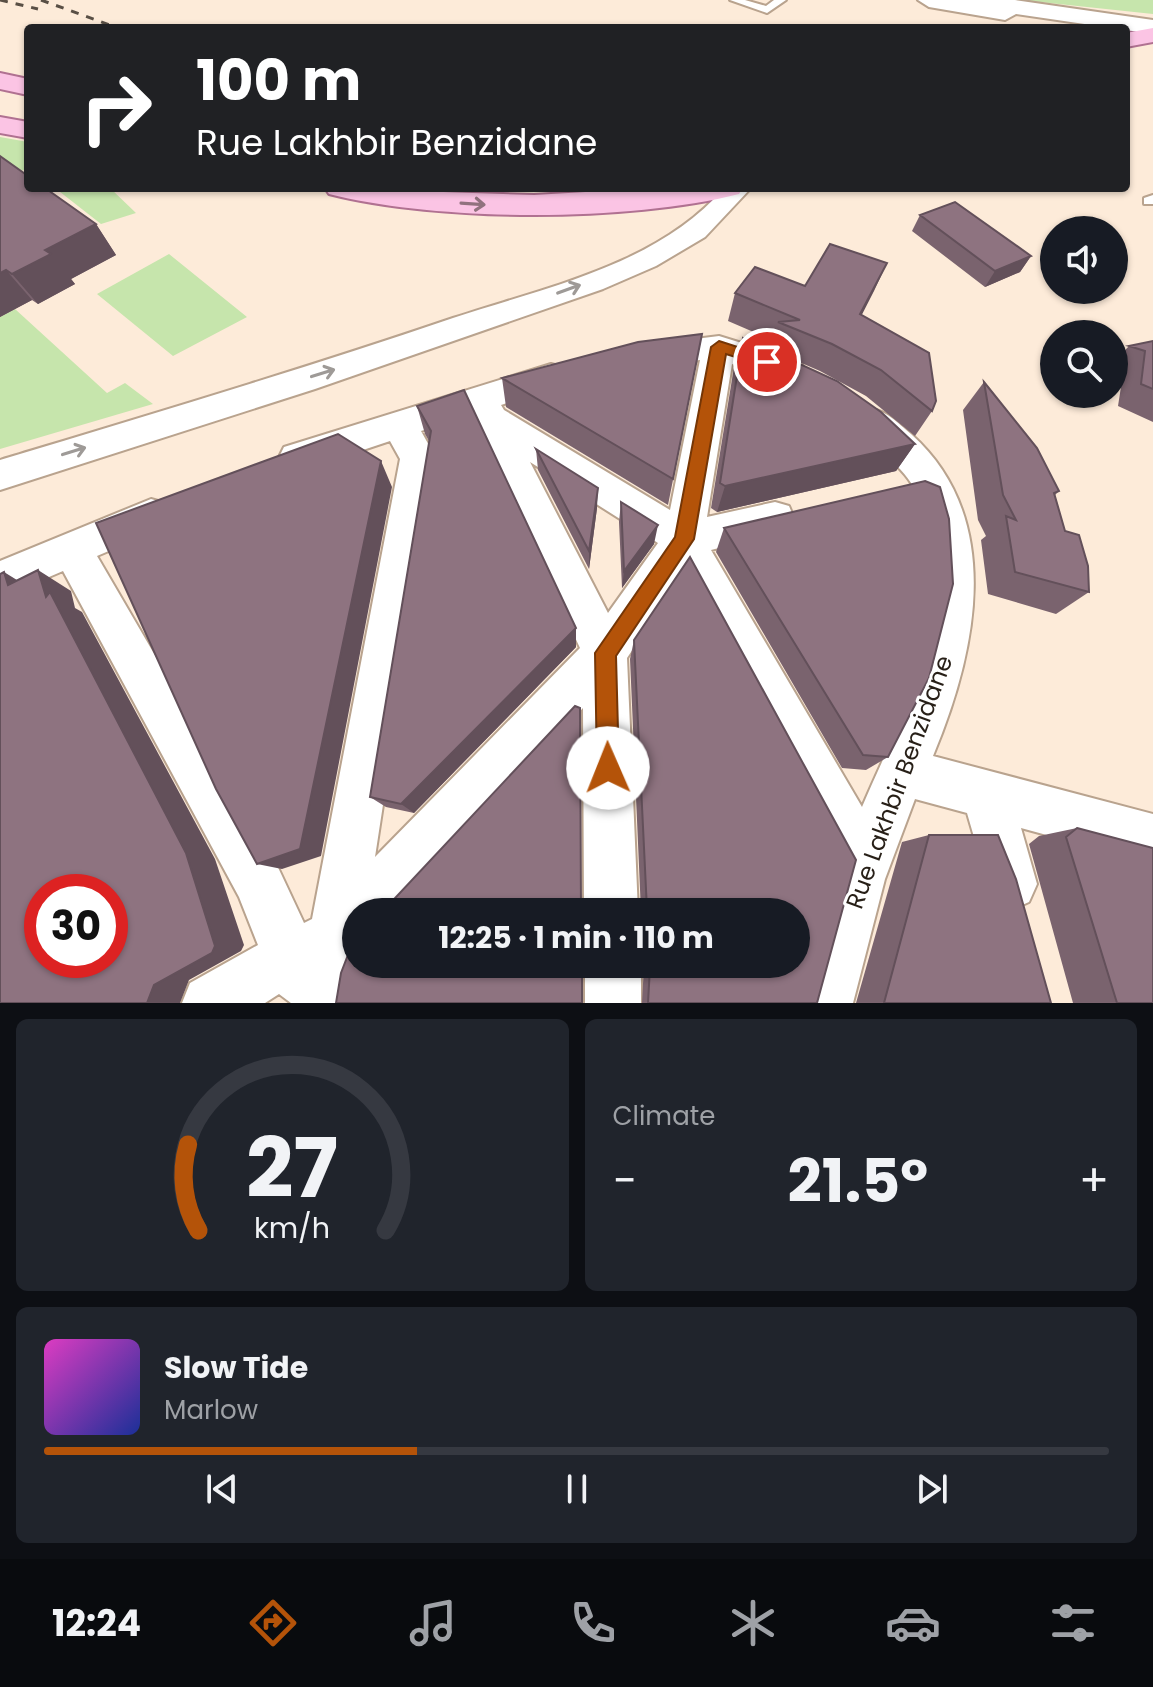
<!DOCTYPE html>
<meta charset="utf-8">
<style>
body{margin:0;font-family:Poppins,sans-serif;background:#20242c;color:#f1f3f6;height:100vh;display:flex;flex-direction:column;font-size:30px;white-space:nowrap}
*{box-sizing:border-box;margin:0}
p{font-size:26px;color:#9ea1a6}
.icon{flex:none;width:44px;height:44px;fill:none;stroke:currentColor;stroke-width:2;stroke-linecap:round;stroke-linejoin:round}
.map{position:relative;height:1003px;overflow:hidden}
.side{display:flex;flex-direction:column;gap:16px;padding:16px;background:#0d0f14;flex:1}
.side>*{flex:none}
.hud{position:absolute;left:24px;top:24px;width:1106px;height:168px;border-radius:8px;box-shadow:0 2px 6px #0004;background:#202124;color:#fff;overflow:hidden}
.buttons{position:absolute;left:1040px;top:216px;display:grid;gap:16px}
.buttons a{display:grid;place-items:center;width:88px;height:88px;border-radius:50%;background:#171b24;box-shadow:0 2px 6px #0004;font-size:40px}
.speed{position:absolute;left:24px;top:874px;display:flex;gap:16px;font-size:40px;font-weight:700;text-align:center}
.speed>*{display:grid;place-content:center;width:104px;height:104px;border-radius:50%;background:#171b24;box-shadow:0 2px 6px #0004;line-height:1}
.speed .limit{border:12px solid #d22;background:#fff;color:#111}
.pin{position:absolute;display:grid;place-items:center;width:68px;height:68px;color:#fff;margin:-34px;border:4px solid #fff;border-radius:50%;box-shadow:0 2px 8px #0007}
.me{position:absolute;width:88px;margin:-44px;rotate:359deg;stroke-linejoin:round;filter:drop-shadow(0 0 6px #0008)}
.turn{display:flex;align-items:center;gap:28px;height:168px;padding:0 40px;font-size:36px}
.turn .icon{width:104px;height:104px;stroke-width:2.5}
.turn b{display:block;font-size:56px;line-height:68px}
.big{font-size:60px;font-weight:700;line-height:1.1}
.side .card{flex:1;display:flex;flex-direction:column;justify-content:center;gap:12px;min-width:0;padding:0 28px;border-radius:12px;background:#20242c}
.side .dial{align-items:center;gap:0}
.dial svg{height:208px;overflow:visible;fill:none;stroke:#363941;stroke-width:7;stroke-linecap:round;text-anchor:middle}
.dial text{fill:#f1f3f6;stroke:none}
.song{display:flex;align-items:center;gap:24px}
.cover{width:96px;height:96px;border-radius:12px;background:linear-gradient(135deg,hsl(310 70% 55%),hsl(230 70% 35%))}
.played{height:8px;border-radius:4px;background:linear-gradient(90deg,#b45309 35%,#363941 35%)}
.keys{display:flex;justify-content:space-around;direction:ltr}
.heat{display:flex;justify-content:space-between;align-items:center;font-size:44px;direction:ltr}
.side .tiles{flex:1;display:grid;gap:16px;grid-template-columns:1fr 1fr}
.card:last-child{grid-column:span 2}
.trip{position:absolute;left:342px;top:898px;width:468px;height:80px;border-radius:40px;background:#171b24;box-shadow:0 2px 6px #0004;font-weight:700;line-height:80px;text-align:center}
.tab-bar{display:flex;height:128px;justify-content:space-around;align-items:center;background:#090b0e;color:#9ea1a6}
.tab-bar .icon{width:56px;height:56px}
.tab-bar .selected{color:#b45309}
.tab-bar b{font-size:36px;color:#f1f3f6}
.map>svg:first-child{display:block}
</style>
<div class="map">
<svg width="1153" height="1003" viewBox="0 0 1153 1003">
<rect width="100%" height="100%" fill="#fdebd9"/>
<path fill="#c6e5ac" d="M1021,0H1153V14Z
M0,137L28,142V168L7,177L0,174Z
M55,188H110L136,213L101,224Z
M169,254L247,317L173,356L97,294Z
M15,309L107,393L125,383L153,404L0,449V317Z"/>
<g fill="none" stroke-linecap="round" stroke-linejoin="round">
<defs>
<path id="lane" d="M730,0H745L766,6L774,0H786L767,13Z
M1153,195V204H1144V198Z"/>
<path id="street" d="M724,188H751L705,237L656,266L603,289L315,389L0,490V460C152,414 303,369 453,318C546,287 658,265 724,188Z
M719,336L800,361L805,370L800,379L788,382L732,364L707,517L775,502L789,506L794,518L789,530L711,550L862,807C899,720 951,633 928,535C925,520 922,502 914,488C900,461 868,447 854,421L859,411C881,404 894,420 911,434C1006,519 976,653 933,756L1153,814V864L1021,828L1037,884L1029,902L1011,910L993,902L967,813L915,799L885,879L853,1003H797L838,865L683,574L627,658L638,912H584L583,708L394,912H356L358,964L352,1003H291L279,994L265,1003H182L190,983L258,945L239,897L63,571L0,598V561L151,499L165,503L170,515L165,527L97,556L275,861L304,923L312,919L400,459L390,441L297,472L284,467L279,457L284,447L551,364L563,367L568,376L563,385L501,405L504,410L670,510L700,360L650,366L639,362L634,354L639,346ZM471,415L580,648L375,857L436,458L421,431ZM530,462L658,543L608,613Z
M585,964H641V1003H585Z"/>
<path id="secondary" d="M918,0H1015L1153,20V34L1016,14L1005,20L929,7Z"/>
<path id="primary" d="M1153,28V42L1126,47V33Z
M0,73L28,79V95L0,89Z
M0,117L28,122V138L0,133Z
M325,188L534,195L654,188H743L739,194C629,222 439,222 329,194Z"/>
</defs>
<use href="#lane" stroke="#b9a38e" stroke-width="4"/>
<use href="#street" stroke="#b9a38e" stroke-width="4"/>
<use href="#secondary" stroke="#b9a38e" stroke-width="4"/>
<use href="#primary" stroke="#b07191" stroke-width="4"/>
<use href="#lane" fill="#fff" fill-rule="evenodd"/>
<use href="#street" fill="#fff" fill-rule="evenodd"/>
<use href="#secondary" fill="#fff" fill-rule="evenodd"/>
<use href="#primary" fill="#fbc4e4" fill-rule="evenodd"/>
<path stroke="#594f45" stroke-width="3" stroke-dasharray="8 8" stroke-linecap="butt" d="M0,0L38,9
M41,0L118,28"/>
</g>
<path fill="#7a636e" d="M0,156L96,224L116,255L71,279L75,284L38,304L32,300L0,317Z
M920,215L1031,256L1020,272L985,287L912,231Z
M887,263L861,315L932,411L915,436L866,396L820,371L769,349L772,340L728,321L735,293L805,286Z
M702,334L668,505L506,407L502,378Z
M743,338L915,444L896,471L717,512L711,508L734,367Z
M1153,341V422L1118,406L1123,374L1114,371V362L1129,346Z
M984,382L1059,491L1055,495L1065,531L1089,592L1056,614L988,594L981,540L986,536L978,520L963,410Z
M417,406L576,647L414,813L386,807L370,797L429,441L425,434Z
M536,449L597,508L589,569L538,470Z
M621,502L654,544L622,588L619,522Z
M724,528L888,757L866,770L842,768L716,552Z
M690,557L856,860L817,1003H642L644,964H796V912H641L630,659L634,640Z
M1077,828L1153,1003H1073L1029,844L1039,836Z
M929,835L1051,1003H856L902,842Z"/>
<path fill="#63505a" d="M96,224L116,255L71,279L75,284L38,304L12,274L45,250Z
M1031,256L1020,272L985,287L995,271Z
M887,263L874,291L848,342L860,314Z
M6,270L32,300L0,317V273Z
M915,444L896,471L717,512L725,486Z
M381,461L392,487L321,856L282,869L257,864Z
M598,488L597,508L589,569V551Z
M658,525L654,544L622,588L624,571Z
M38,570L71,591L75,608L82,612L215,859L244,945L241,951L189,980L180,1003H147Z
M4,572L38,593L8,585Z
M576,628V647L414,813L401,804Z"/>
<path fill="#8e7380" stroke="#63505a" stroke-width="2" fill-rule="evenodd" d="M0,156L28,176V188H45L96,224L45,250L51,254L12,274L6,270L0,273Z
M955,202L1031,256L995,271L920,215Z
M830,244L887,263L860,314L929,353L936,401L932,411L881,370L832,344L778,322L800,320L735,293L755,267L805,286Z
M702,334L673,479L502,378L638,342Z
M743,338L837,381L881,412L915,444L725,486L720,483Z
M1153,341V389L1141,384L1145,351L1129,346Z
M984,382L1037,448L1059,491L1054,493L1065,531L1079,535L1088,566L1089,592L1015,572L1006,516L1016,520L1003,495Z
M464,390L576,628L401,804L370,797L431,431L417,406Z
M338,434L381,461L300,849L257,864L216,789L96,523Z
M536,449L598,488L589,551Z
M925,481L940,487L949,519L953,584L929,678L888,757L863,755L724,528Z
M621,502L658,525L624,571Z
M690,557L856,860L817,1003H648L650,967L645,964H796V912H645L647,910L634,640Z
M38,570L46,597L50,592L186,853L215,946L212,953L154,985L147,1003H0V574L4,572L8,585ZM42,892H110V960H42Z
M575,706L580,708L581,911L586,912H382Z
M1077,828L1153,848V1003H1117L1066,837Z
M929,835H998L1016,879L1051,1003H884Z
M356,934V964H591L582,967V1003H336L341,973Z"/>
<defs><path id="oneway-shaft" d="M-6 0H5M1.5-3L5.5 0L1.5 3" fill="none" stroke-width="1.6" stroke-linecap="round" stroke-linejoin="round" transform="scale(2)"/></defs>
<use stroke="#91727e" href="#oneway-shaft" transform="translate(473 204) rotate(4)"/>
<g stroke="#9e9a97">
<use href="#oneway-shaft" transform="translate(569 289) rotate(-20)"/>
<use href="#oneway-shaft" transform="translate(323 373) rotate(-17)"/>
<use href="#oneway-shaft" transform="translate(74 451) rotate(-17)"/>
</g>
<path fill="#b45309" stroke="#753606" stroke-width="2" d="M719,341L772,358L775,362L767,367L726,354L694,539L616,656L619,768L616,777L608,780L600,777L597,768L595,653L675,537L711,347Z"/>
<g text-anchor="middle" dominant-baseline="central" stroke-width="6" stroke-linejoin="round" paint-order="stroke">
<g font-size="24" fill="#271f17" stroke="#fff">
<text transform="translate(899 782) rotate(-70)">Rue Lakhbir Benzidane</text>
</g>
</g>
</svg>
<div class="buttons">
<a><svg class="icon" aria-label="sound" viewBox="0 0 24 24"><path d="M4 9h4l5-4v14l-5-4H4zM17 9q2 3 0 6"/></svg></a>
<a><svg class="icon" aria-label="search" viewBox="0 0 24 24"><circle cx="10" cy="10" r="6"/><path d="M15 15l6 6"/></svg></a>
</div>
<div class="speed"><div class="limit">30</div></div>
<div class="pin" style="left:767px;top:362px;background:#d93025"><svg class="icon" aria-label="arrive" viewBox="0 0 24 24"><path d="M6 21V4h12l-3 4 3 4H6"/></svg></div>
<svg class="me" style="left:608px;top:768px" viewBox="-20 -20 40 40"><circle r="19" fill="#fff"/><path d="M0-13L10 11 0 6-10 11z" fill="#b45309"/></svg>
<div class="trip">12:25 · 1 min · 110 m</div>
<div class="hud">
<div class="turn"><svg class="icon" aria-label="right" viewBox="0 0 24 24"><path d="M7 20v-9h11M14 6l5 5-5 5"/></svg><div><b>100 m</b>Rue Lakhbir Benzidane</div></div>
</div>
</div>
<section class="side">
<div class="tiles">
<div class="card dial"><svg viewBox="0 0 100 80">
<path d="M14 69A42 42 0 1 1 86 69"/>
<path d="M14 69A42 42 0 0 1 10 36" stroke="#b45309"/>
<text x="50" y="56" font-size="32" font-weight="700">27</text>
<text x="50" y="72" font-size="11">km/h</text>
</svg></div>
<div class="card"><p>Climate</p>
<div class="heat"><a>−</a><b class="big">21.5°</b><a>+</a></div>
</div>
<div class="card">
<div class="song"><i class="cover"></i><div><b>Slow Tide</b><p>Marlow</p></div></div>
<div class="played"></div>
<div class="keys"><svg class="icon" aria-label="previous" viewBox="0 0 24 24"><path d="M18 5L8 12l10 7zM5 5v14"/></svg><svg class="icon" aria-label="pause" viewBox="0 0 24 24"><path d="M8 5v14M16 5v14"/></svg><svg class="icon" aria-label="next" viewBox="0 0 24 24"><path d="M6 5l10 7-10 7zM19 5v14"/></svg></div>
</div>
</div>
</section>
<nav class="tab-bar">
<b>12:24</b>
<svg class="icon selected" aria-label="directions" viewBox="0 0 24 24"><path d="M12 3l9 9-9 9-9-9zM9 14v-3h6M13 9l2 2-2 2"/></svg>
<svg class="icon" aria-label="music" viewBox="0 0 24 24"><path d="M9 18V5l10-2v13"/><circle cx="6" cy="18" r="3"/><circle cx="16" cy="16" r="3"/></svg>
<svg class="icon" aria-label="phone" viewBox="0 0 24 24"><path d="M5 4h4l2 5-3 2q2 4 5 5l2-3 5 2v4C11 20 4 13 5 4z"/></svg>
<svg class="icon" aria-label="climate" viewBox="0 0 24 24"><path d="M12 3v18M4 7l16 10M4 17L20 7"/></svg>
<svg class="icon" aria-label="car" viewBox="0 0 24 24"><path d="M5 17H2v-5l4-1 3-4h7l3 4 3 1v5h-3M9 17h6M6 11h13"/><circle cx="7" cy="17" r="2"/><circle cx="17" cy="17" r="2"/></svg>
<svg class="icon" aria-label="filters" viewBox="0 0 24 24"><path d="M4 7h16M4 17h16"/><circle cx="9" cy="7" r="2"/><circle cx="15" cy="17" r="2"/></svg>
</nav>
